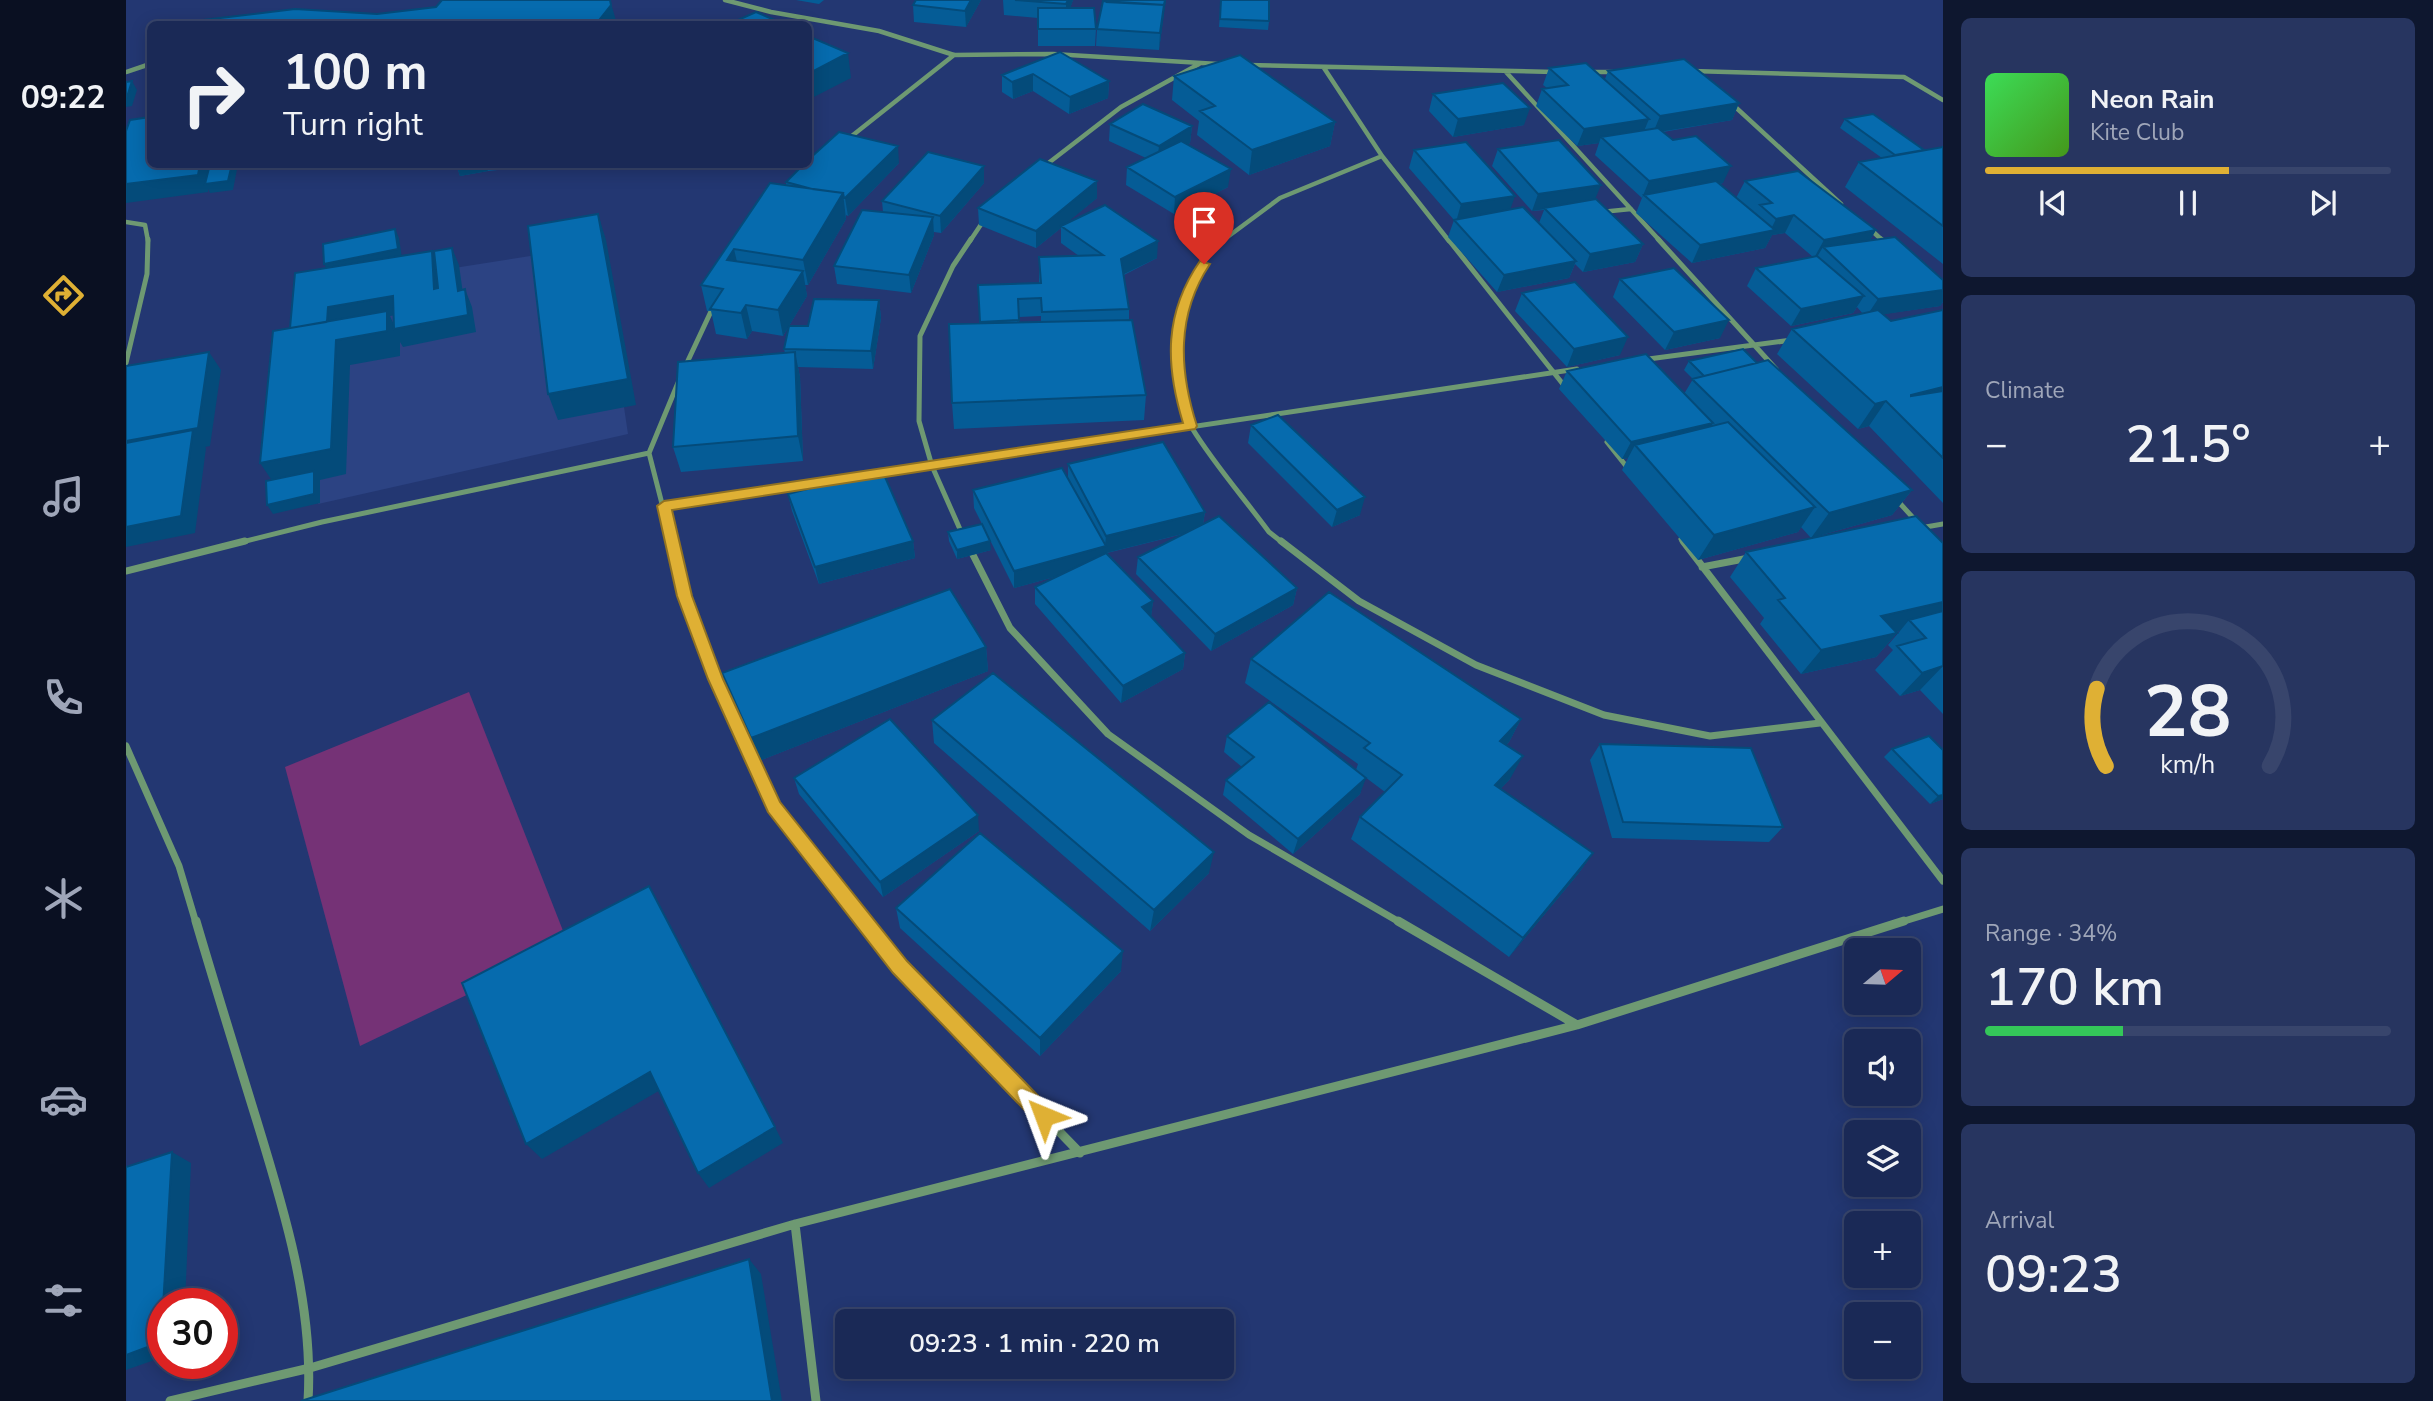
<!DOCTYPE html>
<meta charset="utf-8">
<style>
body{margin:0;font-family:"Nunito Sans",sans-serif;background:#273560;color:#f1f3f6;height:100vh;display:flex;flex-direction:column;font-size:26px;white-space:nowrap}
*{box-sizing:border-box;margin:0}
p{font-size:23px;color:#9fa6b9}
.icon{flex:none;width:38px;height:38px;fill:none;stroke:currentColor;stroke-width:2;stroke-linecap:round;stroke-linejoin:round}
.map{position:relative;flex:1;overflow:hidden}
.panel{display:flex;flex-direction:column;gap:18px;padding:18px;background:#0e172f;width:490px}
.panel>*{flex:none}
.banner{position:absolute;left:21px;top:21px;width:665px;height:147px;border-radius:10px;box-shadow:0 4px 18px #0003,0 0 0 2px #38456c;background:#1a2956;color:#f1f3f6;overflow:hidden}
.needle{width:46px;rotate:71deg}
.tools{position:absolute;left:1718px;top:938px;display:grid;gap:14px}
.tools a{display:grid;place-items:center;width:77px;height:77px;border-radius:10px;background:#1a2956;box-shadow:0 4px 18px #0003,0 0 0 2px #38456c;font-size:35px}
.speed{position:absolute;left:21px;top:1288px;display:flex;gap:14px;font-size:35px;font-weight:700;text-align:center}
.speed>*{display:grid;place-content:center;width:91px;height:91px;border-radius:50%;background:#1a2956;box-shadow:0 4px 18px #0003,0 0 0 2px #38456c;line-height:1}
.speed .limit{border:10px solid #d22;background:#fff;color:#111}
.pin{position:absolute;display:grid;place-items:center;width:60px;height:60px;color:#fff;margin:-72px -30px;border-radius:50% 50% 50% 0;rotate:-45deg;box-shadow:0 0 7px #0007}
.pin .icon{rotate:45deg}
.me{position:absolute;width:77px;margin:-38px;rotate:316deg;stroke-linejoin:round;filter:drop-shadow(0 0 5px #0008)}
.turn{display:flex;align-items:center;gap:24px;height:147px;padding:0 21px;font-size:32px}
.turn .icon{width:91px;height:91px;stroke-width:2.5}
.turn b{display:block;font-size:49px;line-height:60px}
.big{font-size:52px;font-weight:600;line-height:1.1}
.panel .widget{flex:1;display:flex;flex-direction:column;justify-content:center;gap:10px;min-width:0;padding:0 24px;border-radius:10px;background:#273560}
.panel .dial{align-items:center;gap:0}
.dial svg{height:182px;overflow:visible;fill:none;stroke:#38456c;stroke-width:7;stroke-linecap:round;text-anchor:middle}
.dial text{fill:#f1f3f6;stroke:none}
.song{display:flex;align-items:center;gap:21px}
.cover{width:84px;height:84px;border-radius:10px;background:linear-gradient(135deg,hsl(130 70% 55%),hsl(100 70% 35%))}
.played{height:7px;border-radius:4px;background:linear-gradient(90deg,#dfb034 60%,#38456c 60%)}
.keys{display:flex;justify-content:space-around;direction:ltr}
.heat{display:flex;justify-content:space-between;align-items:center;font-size:38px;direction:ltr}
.charge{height:10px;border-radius:5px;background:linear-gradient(90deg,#34c759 34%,#38456c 0)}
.trip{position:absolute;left:709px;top:1309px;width:399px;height:70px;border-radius:10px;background:#1a2956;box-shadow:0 4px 18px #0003,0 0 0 2px #38456c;font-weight:600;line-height:70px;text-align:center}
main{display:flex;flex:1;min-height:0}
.tabs{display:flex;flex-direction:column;width:126px;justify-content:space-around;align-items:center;background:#0a1022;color:#9fa6b9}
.tabs .icon{width:49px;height:49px}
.tabs .on{color:#dfb034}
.tabs b{font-size:32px;color:#f1f3f6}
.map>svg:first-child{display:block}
</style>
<main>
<nav class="tabs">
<b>09:22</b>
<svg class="icon on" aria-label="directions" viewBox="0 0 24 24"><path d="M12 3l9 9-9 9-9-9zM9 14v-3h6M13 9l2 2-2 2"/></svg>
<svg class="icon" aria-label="music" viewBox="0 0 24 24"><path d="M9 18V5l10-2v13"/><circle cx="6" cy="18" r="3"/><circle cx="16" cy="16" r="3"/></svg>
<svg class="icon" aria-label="phone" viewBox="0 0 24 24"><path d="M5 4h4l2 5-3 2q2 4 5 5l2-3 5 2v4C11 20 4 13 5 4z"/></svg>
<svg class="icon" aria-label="climate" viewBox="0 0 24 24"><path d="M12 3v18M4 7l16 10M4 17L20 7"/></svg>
<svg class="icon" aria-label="car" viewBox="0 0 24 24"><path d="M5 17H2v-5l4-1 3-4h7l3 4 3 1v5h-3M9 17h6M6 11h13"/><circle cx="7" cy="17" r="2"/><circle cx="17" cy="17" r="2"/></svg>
<svg class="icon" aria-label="filters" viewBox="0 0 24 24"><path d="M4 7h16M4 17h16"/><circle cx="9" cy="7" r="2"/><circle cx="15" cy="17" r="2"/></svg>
</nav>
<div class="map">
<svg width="1817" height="1401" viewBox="0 0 1817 1401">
<rect width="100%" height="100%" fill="#233772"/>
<path fill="#2c4383" d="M474,245L502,434L192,504L194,482L152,488L175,292Z"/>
<path fill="#753276" d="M343,692L443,946L234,1046L159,767Z"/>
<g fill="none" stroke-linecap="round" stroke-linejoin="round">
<path stroke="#6e9972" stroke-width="4.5" d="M599,0L645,12L753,31L828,55L927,54L1092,64
M1121,65L1428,72
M1198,68L1256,156L1323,241
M1566,71L1778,77L1817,100
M0,72L24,64
M1380,72L1534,241
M1461,72H1491
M1605,103L1715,204
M722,139L828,55
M916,168L995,107L1073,64
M1475,212L1505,209
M0,222L19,225L22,241
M1742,227L1757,241
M844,241L858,220
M1096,241L1154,198L1256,156"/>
<path stroke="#6e9972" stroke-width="5" d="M1098,239C1079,253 1067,280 1059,302C1047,339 1046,393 1066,428C1088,464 1118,498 1143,532L1157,543
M1322,239L1440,388
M1532,239L1650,369
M1755,239L1762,245
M1515,360L1666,340
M0,363L21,274L22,239
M559,367L588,305
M1481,442L1504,471
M750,474L1451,369
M1770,499L1790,521
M538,506L731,477
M1794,528L1817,524
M837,536L806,466L793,421L794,336L827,266L845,239
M1555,539L1558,543
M112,543L196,522L523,453
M546,543L523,453L554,378"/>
<path stroke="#6e9972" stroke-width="7" d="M545,541L559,596L589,679L648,807L740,923
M1155,541L1233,601L1350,665L1478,715L1584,736L1694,723
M1557,541L1817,881
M843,547L884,628L982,734L1123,835L1275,923
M1576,567L1623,558
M0,571L119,541
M0,746L53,866L70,923
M1772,923L1817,909"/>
<path stroke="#6e9972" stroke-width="9" d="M70,921C89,986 109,1050 129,1115C157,1206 188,1305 182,1401
M738,921L774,967L954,1153
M1272,921L1451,1025
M669,1224L690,1401
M44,1401L184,1368L669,1224L1451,1025L1778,921"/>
</g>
<path fill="#055c96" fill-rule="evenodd" d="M670,0H698L693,4Z
M790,0H855L840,27L788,22L787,5Z
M877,0H947L944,8L970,29L969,46H912V18L878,15Z
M1095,0L1143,21L1142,30L1093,27Z
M1038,12L1033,50L970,46L971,29Z
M934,52L983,81L982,98L943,114L907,91L887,99L876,92V75Z
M1423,68L1479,79L1482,71L1613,103L1606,120L1537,132L1597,183L1593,184L1610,198L1619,181L1750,230L1744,240L1817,280V302L1814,306L1757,314L1765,321L1817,310V503L1743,426L1732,429L1651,354L1666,329L1737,314L1731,307L1727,313L1665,326L1621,286L1630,268L1687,257L1659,233L1646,235L1639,248L1566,263L1510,213L1516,198L1469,155L1473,143L1451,146L1410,106L1416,89L1421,88L1417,85Z
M1048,76L1209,122L1204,146L1123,175L1071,135L1073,121L1046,100Z
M1307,94L1398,125L1327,137L1303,111Z
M1719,119L1798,150L1817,147V264L1719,187L1733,162L1756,158L1714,128Z
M984,124L1066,126L1064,143L1061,145L1102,187L1048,214L1000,185L1001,167L1020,158L983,141Z
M1372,149L1469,199L1517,244L1509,262L1457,272L1449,264L1443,278L1371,292L1322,237L1328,220L1283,168L1288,150L1384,209L1413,223L1418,210L1406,211L1366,166Z
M773,163L722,216L720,215V219L682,285H679L681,296L663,326H682L753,300L755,318L747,369L672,367L674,377L677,461L555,472L547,447L659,353L658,349L663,326L657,336L626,331L621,339L590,334L585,311H581L575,285L660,186V182Z
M330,164H429L362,171L334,176Z
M858,183L815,233L808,232V235L785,293L711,284L708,266L757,212L756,201Z
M971,198L940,223L1031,258L998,275L1003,309V320L1020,395L1018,420L828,429L826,403L854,323L852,285L913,283V257L953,256L935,243V228L910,248L853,225L852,208ZM915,316V322H893V317Z
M1494,279L1594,338L1539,350L1487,297Z
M1396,293L1494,355L1441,367L1389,311Z
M1563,361L1631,363L1786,490L1766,515L1685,538L1675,527L1672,532L1572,560L1496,470L1502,458L1496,459L1433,389L1441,371L1558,394L1567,379L1558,370Z
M1125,425L1234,515L1206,527L1122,443Z
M942,464L1079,512L1077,524L1171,588L1167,605L1085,651L1010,574L1012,557L1057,534L981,553L1027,601L1025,616L1059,653L1057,669L995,703L909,604V587L932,576L888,588L848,508L847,490L942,478Z
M662,494L787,541L789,558L693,584L666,511Z
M822,532L865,550L831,559L823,541Z
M1817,543V714L1794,690L1774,696L1749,670L1767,650L1762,645L1774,631L1770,632L1771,633L1750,657L1675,674L1634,624L1638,618L1604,577L1620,552Z
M860,647L862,671L633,761L604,697L596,673Z
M1125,659L1395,719L1383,742L1380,745L1384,779L1374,789L1467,853L1452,874L1383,957L1225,839L1234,817L1259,792L1239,777L1234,794L1167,854L1097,795L1100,780L1116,767L1098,752L1101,736L1230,770L1232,764L1119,683Z
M806,720L1083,873L1024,931L808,743Z
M1474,744L1657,827L1643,842L1486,838L1464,760Z
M1766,749L1817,799L1804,804L1758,757Z
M668,778L853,831L757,897L673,794Z
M770,908L995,971L914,1056L774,928Z"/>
<path fill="#044b7a" d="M484,0L491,24H470Z
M845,0H855L840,27L839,11Z
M942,0H947L940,21V4Z
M1039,0H1040L1033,50L1034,33Z
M722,53L725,78L682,100V74Z
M907,74V91L887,99L886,82Z
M6,81L11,90L6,106L0,107V98Z
M983,81L982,98L943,114L944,97Z
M1613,103L1606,120L1527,133L1534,116Z
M1404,108L1398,125L1327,137L1332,119Z
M1523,119L1516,136L1475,137L1473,143L1451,146L1458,129Z
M1209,122L1204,146L1123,175L1126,150Z
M1066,126L1064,143L1031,163L1033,146Z
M772,146L773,163L722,216L719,198Z
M74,164H112L107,190L84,193L82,189V192L0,203V184Z
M346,164H359L362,171L334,176L331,167Z
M442,164H485L443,169Z
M858,166V183L815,233L814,216Z
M1605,166L1597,183L1520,197L1518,195L1516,198L1523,181Z
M1105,169L1102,187L1048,214L1049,197Z
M971,181V198L937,226H935V228L910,248V231Z
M1475,185L1468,202L1406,211L1412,194Z
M717,193L720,219L682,285L677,260Z
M1389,196L1383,213L1330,222L1335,204Z
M472,214L480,240L510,405L432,420L422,394Z
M1668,215L1659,233L1646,235L1639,248L1566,263L1574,245L1644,231L1650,219Z
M807,217L808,235L785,293L783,275Z
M269,229L273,238L276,258L203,273L198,264Z
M1750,230L1740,247H1697L1691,257L1688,258L1698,240Z
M1032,241L1031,258L994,276L995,259Z
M1517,244L1509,262L1457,272L1464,254Z
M326,248L333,265L339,308L332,291Z
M608,249L614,275L601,260Z
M306,251L313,268L315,306L308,289Z
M1450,261L1443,278L1371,292L1378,275Z
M677,271L681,296L657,336L652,310Z
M339,289L346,307L350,332L277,347L274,342V356L224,365L220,474L194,480V503L147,514L141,505L151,488L134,463L211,325L174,354L202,307L267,296L276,314L264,316L270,329Z
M1817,290V302L1814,306L1740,317L1752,299Z
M1738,296L1727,313L1665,326L1675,309Z
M753,300L755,318L747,369L745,351Z
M620,305L626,331L621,339L615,313Z
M1603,320L1594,338L1539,350L1548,332Z
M1502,337L1494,355L1441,367L1448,349Z
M83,352L95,370L84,446L79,447L80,448L69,533L0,547V441Z
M669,352L674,377L677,461L672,436Z
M1817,387V408L1777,418L1785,395Z
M1760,401L1743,426L1732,429L1749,404Z
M1587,423L1577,441L1509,445L1502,458L1496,459L1505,442Z
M1786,490L1766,515L1685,538L1703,513Z
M1239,497L1234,515L1206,527L1211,510Z
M1689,507L1672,532L1572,560L1588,535Z
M1079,512L1076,529L980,553L979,563L888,588V571L979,546L980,536Z
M787,541L789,558L693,584L689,567Z
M864,541L865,550L831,559V550Z
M1171,588L1167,605L1085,651L1089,634Z
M1027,601L1025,618L1016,607Z
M1817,602V621L1783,620L1774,631L1735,640L1755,616Z
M1771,633L1750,657L1675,674L1695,650Z
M860,647L862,671L633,761L625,738Z
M1059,653L1057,669L995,703L997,686Z
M1817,666L1794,690L1774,696L1796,673Z
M1395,719L1383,742L1362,764L1374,741Z
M1397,756L1384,779L1357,807L1369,785Z
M1240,778L1234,794L1167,854L1172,839Z
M1817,795V799L1804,804L1812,796Z
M852,815L853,831L757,897L754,882Z
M1088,852L1083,873L1024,931L1028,910Z
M1467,853L1452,874L1383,957L1397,938Z
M997,951L995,971L914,1056V1038Z
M524,1072L536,1089L416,1159L400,1144Z
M649,1127L657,1143L583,1188L572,1173Z
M46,1152L65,1163L59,1304H37Z
M623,1259L635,1274L656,1401H646Z
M37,1315V1357L0,1370V1355Z"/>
<path fill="#066bae" stroke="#044b7a" stroke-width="2" d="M316,0H484L485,5L470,24H68L69,21L169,9L251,14L310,7Z
M790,0H845L839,11L787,5Z
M889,0H942L940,4Z
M982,0H1039L1038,5L981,2Z
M1095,0H1143V21L1094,19Z
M977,1L1038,5L1034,33L971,29Z
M912,8H968L970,29H912Z
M630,12L658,24H603Z
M682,36L722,53L682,74Z
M934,52L983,81L944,97L907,74L886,82L876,75Z
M1114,55L1209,122L1126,150L1074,111L1089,106L1048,76Z
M1558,59L1613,103L1534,116L1482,71Z
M1460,63L1523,119L1458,129L1416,89L1442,85L1423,68Z
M6,81L1,97L0,98V82Z
M1377,83L1404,108L1332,119L1307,94Z
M1017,104L1066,126L1033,146L984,124Z
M1747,114L1798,150L1769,155L1719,119Z
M24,117V164H74L72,175L0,184V131L4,120Z
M1532,128L1547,140L1570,136L1605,166L1523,181L1475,137Z
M713,132L772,146L719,198H718L717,193L686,189L660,182L678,164H682V160Z
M1433,140L1475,185L1412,194L1372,149Z
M1055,141L1105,169L1049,197L1001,167Z
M1340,142L1389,196L1335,204L1288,150Z
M1817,147V226L1733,162Z
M802,152L858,166L814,216L756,201Z
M914,159L971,181L910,231L852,208Z
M84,164H106L102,181L79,184Z
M330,164H346L331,167Z
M1672,171L1750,230L1698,240L1668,215L1650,219L1634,205L1646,203L1619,181Z
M1590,181L1649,230L1574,245L1518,195Z
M644,183L717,193L677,260L608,249L601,260L677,271L652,310L620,305L615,313L584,309L597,289L575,285Z
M1470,199L1517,244L1464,254L1418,208Z
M979,205L1032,241L995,259L1003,309L916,312L915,298L892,299L893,320L854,322L852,285L915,283L913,257L977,255L935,226Z
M1397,207L1450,261L1378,275L1328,220Z
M736,210L807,217L783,275L708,266Z
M472,214L502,379L422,394L402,226Z
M269,229L272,249L198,264L197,244Z
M1769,237L1817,280V290L1752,299L1697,247Z
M326,248L332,291L339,289L342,315L268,329L267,296L202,307L201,322L164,328L169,273L306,251L308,289L312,288L308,251Z
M1691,256L1738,296L1675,309L1630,268Z
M1548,268L1603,320L1548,332L1494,279Z
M1449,282L1502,337L1448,349L1396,293Z
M688,299L753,300L745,351L658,349L663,326H682Z
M1752,310L1765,321L1817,310V387L1785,395V396L1817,391V458L1760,401L1749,404L1666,329Z
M261,311V331L210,340L205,449L134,463L147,331Z
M1006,320L1020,395L826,403L823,324Z
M1617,349L1631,363L1578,376L1563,361Z
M83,352L72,428L0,441V366Z
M669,352L672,436L547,447L552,362Z
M1520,354L1587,423L1505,442L1441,371Z
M1642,360L1786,490L1703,513L1566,379Z
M1152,415L1239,497L1211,510L1125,425Z
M1602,422L1689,507L1588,535L1509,445Z
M67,430L55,516L0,527V443Z
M1037,442L1079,512L980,536L942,464Z
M936,468L980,546L888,571L847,490Z
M756,470L787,541L689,567L662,494Z
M188,471V494L141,505L140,481Z
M1093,516L1171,588L1089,634L1012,557Z
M1790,516L1817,543V602L1755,616L1771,633L1695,650L1652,600L1659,598L1620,552Z
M856,524L864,541L831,550L822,532Z
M980,553L1027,601L1016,607L1059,653L997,686L909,587Z
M824,589L860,647L625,738L596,673Z
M1203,592L1395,719L1374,741L1397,756L1369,785L1467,853L1397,938L1234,817L1276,775L1238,748L1244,743L1125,659Z
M1817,611V666L1796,673L1771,646L1800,638L1783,620Z
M867,673L1088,852L1028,910L806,720Z
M1143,702L1240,778L1172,839L1100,780L1128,757L1101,736Z
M764,719L852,815L754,882L668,778Z
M1803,736L1817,750V795L1812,796L1766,749Z
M1474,744L1625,748L1657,827L1497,822Z
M854,833L997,951L914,1038L770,908Z
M523,886L649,1127L572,1173L524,1072L400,1144L336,983Z
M46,1152L35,1342L0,1355V1167Z
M623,1259L646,1401H175Z"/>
<path fill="#dfb034" stroke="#917222" stroke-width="2" d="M1074,261L1084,264C1050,315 1053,370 1071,426L1069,429L546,510L566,596L597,679L654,802L781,961L925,1109L928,1116L925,1123L918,1126L911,1123L767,973L642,812L582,679L551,596L531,506L538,501L1057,423C1039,364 1038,313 1074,261Z"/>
</svg>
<div class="tools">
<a><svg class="needle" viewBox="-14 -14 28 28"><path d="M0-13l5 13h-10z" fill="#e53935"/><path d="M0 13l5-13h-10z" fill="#9fa6b9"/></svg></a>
<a><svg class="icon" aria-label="sound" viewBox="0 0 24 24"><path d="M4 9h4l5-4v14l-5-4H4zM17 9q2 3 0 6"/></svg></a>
<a><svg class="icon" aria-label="layers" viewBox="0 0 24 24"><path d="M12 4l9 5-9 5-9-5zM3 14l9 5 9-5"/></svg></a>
<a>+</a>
<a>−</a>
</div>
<div class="speed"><div class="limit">30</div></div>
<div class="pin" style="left:1078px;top:264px;background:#d93025"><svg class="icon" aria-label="arrive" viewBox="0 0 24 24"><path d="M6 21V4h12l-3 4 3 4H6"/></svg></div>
<svg class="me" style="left:918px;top:1116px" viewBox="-20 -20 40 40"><path d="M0-17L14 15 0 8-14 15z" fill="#dfb034" stroke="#fff" stroke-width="4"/></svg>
<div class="trip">09:23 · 1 min · 220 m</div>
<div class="banner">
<div class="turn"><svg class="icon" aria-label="right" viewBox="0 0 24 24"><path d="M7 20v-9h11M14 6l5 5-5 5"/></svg><div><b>100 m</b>Turn right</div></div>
</div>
</div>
<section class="panel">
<div class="widget">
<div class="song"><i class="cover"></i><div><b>Neon Rain</b><p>Kite Club</p></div></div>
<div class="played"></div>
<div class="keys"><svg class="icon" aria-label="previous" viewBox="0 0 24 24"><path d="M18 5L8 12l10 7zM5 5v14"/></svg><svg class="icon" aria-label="pause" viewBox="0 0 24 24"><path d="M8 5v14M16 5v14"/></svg><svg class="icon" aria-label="next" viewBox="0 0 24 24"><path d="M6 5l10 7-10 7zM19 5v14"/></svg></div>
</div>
<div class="widget"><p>Climate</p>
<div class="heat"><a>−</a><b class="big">21.5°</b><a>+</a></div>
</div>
<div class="widget dial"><svg viewBox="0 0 100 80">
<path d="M14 69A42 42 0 1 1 86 69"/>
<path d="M14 69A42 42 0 0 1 10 35" stroke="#dfb034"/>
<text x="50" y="56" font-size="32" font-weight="700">28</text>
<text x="50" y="72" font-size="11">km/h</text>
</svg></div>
<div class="widget"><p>Range · 34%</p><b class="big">170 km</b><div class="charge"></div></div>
<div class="widget"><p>Arrival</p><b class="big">09:23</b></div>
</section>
</main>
